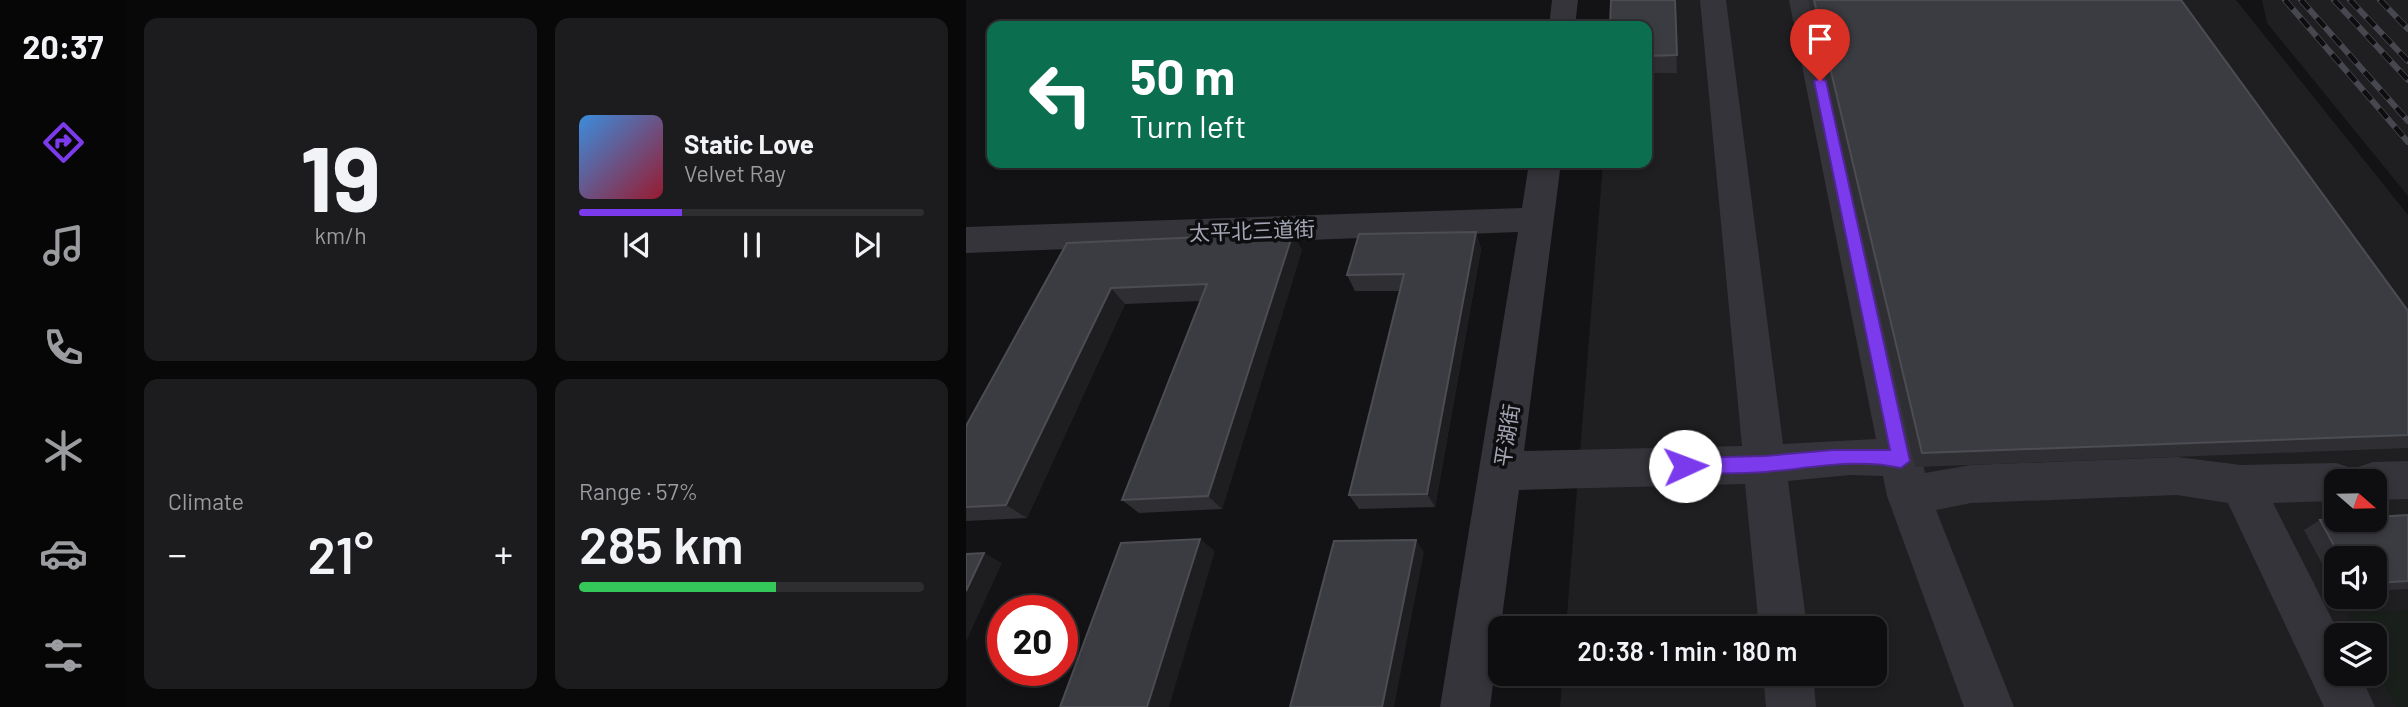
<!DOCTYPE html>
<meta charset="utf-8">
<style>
body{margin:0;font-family:Barlow,"Noto Sans SC",sans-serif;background:#1c1c1e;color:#f1f3f6;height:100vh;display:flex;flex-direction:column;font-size:26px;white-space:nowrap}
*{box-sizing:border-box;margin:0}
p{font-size:23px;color:#9b9c9f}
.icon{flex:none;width:38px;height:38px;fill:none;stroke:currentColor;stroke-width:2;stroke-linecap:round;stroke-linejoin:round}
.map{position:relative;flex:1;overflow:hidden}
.drawer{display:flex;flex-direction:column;gap:18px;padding:18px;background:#080809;width:840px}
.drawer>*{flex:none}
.banner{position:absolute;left:21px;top:21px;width:665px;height:147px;border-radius:14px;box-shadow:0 4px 10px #0003,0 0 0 2px #2e2e30;background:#0b6e4f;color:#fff;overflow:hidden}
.needle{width:46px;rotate:110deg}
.controls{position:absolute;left:1358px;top:469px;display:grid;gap:14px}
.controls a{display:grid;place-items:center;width:63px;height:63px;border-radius:14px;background:#0e0e10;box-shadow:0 4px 10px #0003,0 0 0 2px #2e2e30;font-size:35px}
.speed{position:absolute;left:21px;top:595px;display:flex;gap:14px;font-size:35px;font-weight:700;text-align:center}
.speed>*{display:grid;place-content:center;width:91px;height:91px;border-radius:50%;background:#0e0e10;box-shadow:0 4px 10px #0003,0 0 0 2px #2e2e30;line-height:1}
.speed .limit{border:10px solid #d22;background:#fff;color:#111}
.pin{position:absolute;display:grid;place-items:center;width:60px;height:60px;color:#fff;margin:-72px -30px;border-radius:50% 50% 50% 0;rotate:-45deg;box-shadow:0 0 7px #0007}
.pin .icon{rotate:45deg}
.me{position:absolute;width:77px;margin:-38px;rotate:88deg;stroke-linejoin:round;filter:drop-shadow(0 0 5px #0008)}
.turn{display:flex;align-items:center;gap:24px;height:147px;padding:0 28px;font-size:32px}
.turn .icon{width:91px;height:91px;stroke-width:2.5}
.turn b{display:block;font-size:49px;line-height:60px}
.big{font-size:52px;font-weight:600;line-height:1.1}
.drawer .tile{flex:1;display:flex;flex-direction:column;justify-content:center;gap:10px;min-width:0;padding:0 24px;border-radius:14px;background:#1c1c1e}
.drawer .dial{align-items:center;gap:0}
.dial b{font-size:91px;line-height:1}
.song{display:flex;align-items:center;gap:21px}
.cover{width:84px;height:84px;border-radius:10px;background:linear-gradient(135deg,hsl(210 70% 55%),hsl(350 70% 35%))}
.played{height:7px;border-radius:4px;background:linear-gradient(90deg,#7c3aed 30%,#2e2e30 30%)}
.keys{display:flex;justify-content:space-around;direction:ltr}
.heat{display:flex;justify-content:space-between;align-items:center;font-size:38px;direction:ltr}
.charge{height:10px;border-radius:5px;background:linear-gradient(90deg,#34c759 57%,#2e2e30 0)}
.drawer .tiles{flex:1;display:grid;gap:18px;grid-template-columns:repeat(2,1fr)}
.trip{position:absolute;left:522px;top:616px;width:399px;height:70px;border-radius:14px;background:#0e0e10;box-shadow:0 4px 10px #0003,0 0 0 2px #2e2e30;font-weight:600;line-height:70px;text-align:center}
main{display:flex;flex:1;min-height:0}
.dock{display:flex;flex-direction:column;width:126px;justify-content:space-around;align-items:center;background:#060606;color:#9b9c9f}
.dock .icon{width:49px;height:49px}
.dock .selected{color:#7c3aed}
.dock b{font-size:32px;color:#f1f3f6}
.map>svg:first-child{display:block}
</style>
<main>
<nav class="dock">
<b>20:37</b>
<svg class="icon selected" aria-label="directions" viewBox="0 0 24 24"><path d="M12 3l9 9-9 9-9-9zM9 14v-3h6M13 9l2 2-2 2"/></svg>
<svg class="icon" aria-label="music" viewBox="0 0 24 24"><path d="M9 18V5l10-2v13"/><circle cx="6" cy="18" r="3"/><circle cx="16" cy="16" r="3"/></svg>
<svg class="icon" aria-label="phone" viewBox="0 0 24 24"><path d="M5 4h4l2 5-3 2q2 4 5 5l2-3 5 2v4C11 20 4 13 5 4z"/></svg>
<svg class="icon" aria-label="climate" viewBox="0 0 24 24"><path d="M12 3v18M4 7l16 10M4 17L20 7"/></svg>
<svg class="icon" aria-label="car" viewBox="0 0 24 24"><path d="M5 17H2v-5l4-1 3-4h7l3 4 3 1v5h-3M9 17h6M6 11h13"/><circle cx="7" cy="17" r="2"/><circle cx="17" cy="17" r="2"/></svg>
<svg class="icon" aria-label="filters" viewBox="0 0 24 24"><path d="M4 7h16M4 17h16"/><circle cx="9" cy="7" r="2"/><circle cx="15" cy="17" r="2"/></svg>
</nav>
<section class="drawer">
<div class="tiles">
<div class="tile dial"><b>19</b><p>km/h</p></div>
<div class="tile">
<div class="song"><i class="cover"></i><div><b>Static Love</b><p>Velvet Ray</p></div></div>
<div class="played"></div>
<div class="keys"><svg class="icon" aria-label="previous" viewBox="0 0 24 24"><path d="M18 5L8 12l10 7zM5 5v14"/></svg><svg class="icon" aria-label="pause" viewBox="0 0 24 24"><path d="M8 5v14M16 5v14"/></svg><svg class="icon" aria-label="next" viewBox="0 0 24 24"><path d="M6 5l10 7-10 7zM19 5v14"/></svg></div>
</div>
<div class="tile"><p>Climate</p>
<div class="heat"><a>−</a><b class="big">21°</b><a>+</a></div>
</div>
<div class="tile"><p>Range · 57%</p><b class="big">285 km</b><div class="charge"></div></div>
</div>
</section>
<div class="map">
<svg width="1442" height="707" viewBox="0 0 1442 707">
<rect width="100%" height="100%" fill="#131315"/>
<path fill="#1f1f22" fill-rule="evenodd" d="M647,0H1270L1442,215V707H594L597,674H908V628H600L637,163H681V26ZM1370,481H1409V520H1370ZM1370,558H1409V597H1370ZM1370,635H1409V674H1370Z
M1296,0H1442V196L1301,23Z"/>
<path fill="#191f1b" d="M1442,610V707H1430L1409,667V635H1392L1380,613Z"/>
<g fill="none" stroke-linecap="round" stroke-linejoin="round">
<path fill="#34343a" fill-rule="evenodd" d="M586,0H612L609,26H583Z
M734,0H760L817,444L910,439L823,0H849L959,473L1005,465L1211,457L1275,465L1370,463L1385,468L1388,475L1392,467L1407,462L1442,461V499L1409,500V481H1370V501L1307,503L1374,635H1370V674H1394L1409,707H1358L1262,503L1211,495L1005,503L970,510L1048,707H998L921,496L917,476L884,475L822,481L841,628H793L779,484L553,490L524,707H474L552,232L0,253V227L556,208L563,163H595L558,451L776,446Z
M797,674H847L850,707H800Z"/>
<defs>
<path id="rail" d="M1319,0L1442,142
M1335,0L1442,121
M1368,0L1442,80
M1384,0L1442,61
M1414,0L1442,29"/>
</defs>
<use href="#rail" stroke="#47474f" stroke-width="6"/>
<use href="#rail" stroke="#0e0e10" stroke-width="4.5" stroke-dasharray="12" stroke-linecap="butt"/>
</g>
<path fill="#2f2f33" d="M709,0L711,73H681V26Z
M842,0H1215L1442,311V448L949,467Z
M510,232L515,249L469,507L393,509L383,495L434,291H389L381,275Z
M101,243L336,250L256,509L173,513L156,500L234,301L159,304L61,518L0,521V426Z
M1442,515V589L1409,591V558H1370V590L1338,530L1354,520Z"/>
<path fill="#1e1e21" d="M510,232L515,249L469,507L461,494Z
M327,233L336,250L256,509L242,496Z
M145,288L159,304L61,518L40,505Z
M234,539L249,551L203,707H181Z
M450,540L458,552L428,707H416Z
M18,553L36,563L0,642V591Z"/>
<path fill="#3b3c41" stroke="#4c4c53" stroke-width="2" d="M645,0H709L711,55L681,56V26H644Z
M848,0H1215L1442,311V435L956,453Z
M510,232L461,494L383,495L438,274L381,275L393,234Z
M327,233L242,496L156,500L241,284L145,288L40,505L0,507V426L101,243Z
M1442,515V581L1409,583V558H1375L1354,520L1370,519L1409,520V517Z
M234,539L181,707H94L155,543Z
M450,540L416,707H324L368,541Z
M18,553L0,591V554Z"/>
<path fill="#7c3aed" stroke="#51269a" stroke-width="2" d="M854,78L860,81L944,461L935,468C892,458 845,468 800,472C773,474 746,473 719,474L710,466L719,458L799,456L867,450H924L848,81Z"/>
<g text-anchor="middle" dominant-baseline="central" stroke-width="7" stroke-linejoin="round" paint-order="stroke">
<g font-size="21" fill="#a4a6b5" stroke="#0e0e10">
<text transform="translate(286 230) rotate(-2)">太平北三道街</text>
<text transform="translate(540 435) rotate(-81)">平湖街</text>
</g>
</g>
</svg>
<div class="controls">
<a><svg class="needle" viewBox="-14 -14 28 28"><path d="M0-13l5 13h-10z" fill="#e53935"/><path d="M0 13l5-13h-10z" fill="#9b9c9f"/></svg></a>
<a><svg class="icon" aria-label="sound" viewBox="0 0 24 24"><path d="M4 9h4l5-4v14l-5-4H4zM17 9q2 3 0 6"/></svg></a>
<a><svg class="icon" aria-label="layers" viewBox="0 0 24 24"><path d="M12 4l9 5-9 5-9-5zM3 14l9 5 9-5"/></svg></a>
</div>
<div class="speed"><div class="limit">20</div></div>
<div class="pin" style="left:854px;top:81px;background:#d93025"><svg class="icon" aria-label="arrive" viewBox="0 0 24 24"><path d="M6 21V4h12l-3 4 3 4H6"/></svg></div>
<svg class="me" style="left:719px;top:466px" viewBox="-20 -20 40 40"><circle r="19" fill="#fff"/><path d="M0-13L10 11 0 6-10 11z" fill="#7c3aed"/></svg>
<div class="trip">20:38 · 1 min · 180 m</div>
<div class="banner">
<div class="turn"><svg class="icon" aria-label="left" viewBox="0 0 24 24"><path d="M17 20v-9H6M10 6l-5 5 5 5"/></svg><div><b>50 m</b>Turn left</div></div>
</div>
</div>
</main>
